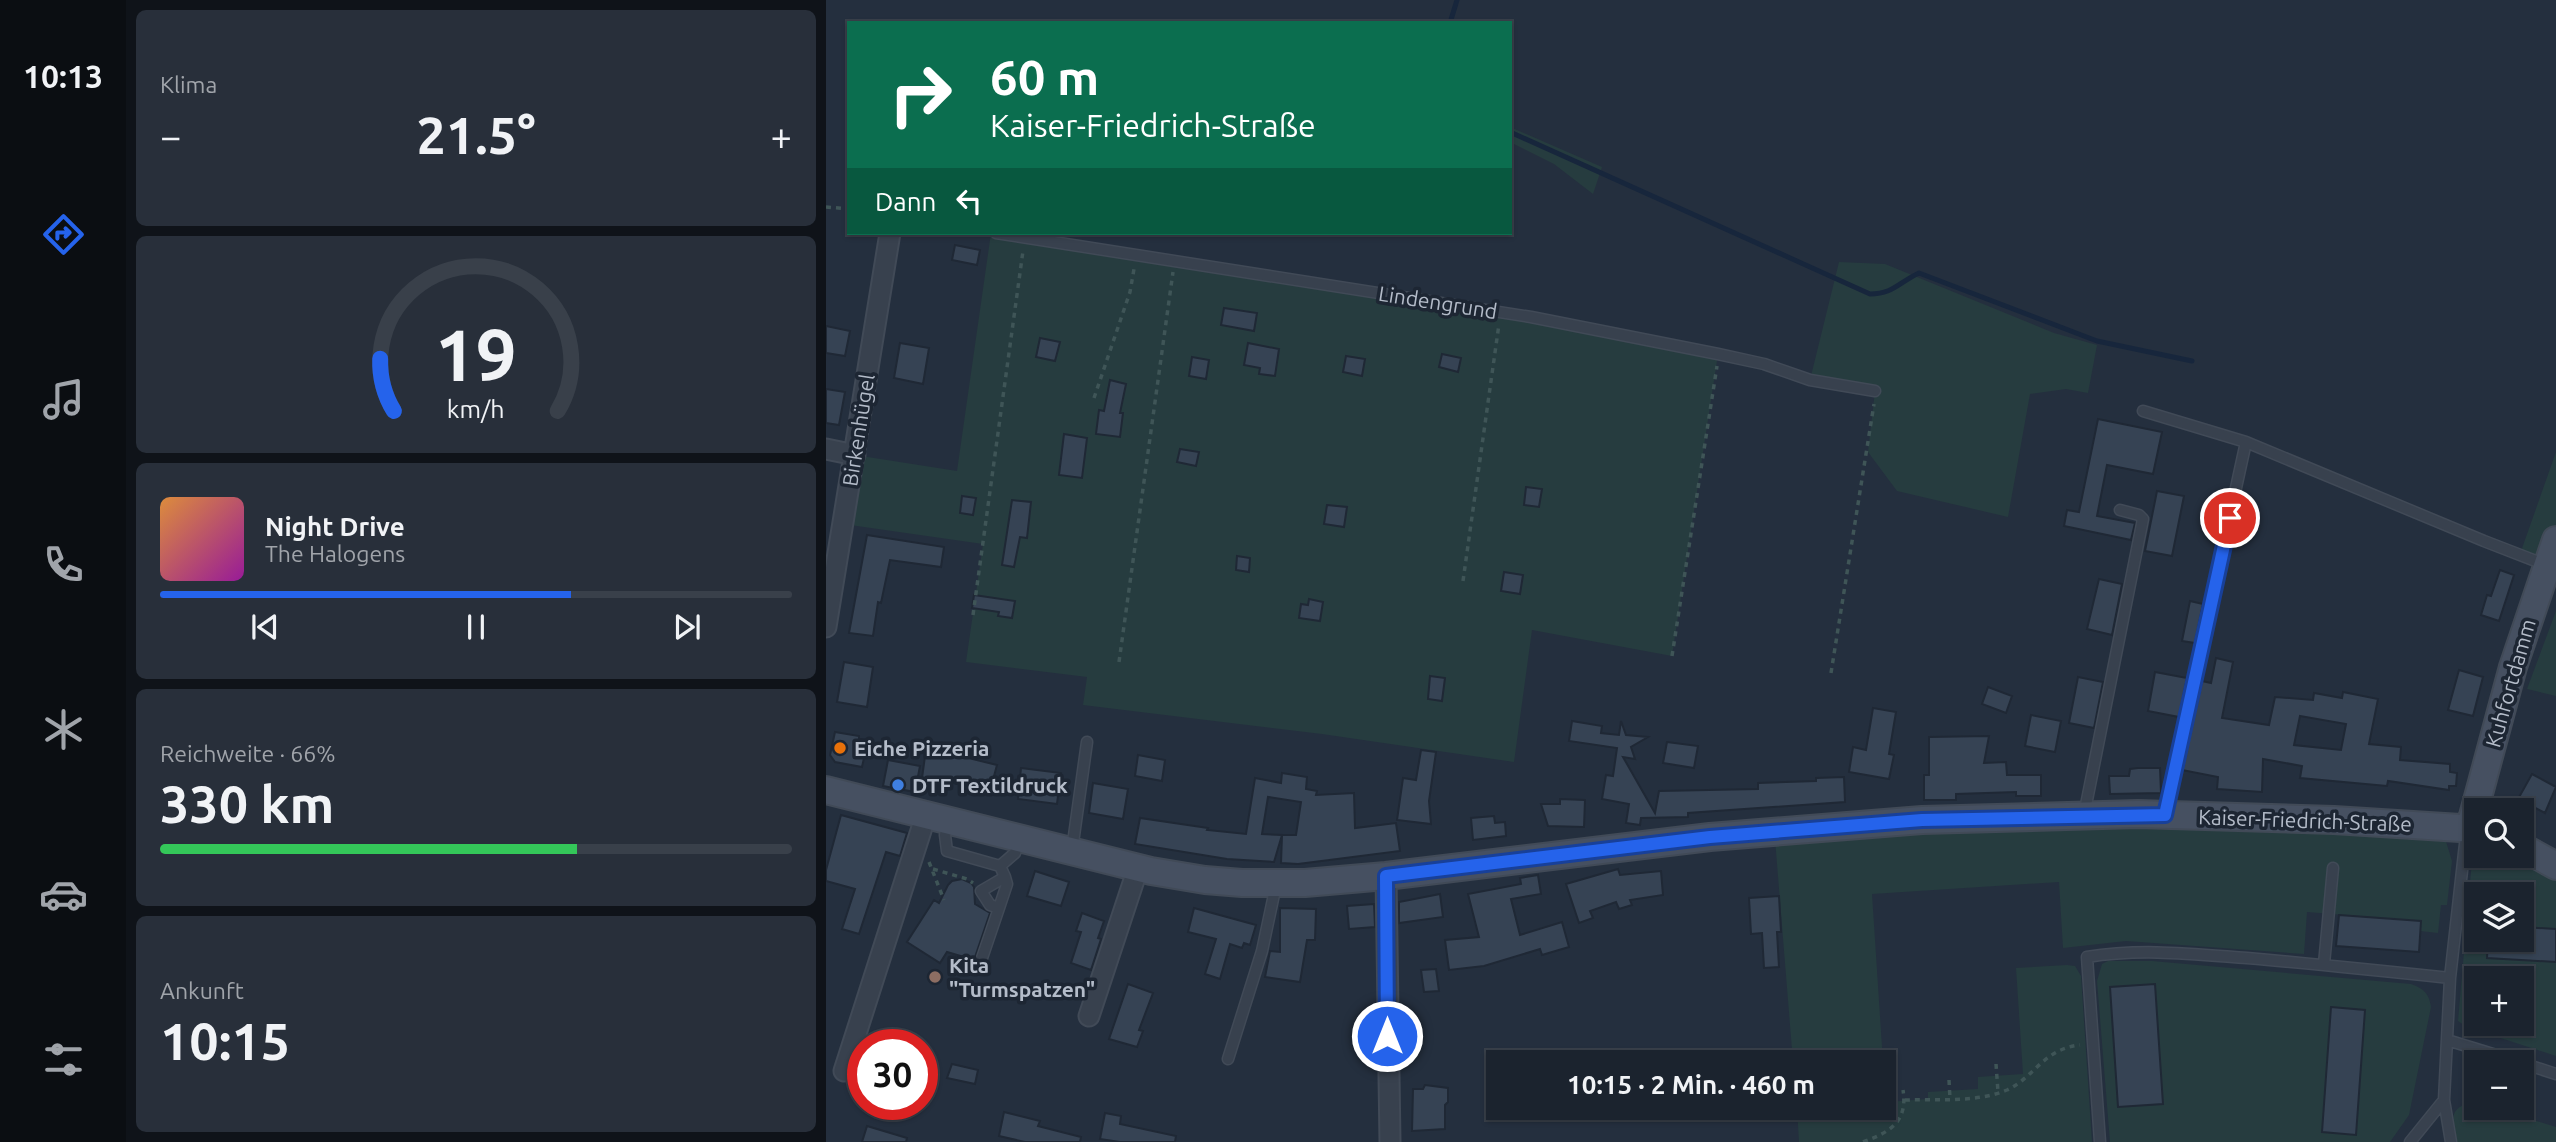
<!DOCTYPE html>
<html lang="de">
<meta charset="utf-8">
<style>
body{margin:0;font-family:Ubuntu,sans-serif;background:#282f3a;color:#f1f3f6;height:100vh;display:flex;flex-direction:column;font-size:26px;white-space:nowrap}
*{box-sizing:border-box;margin:0}
p{font-size:23px;color:#a0a4aa}
.icon{flex:none;width:38px;height:38px;fill:none;stroke:currentColor;stroke-width:2;stroke-linecap:round;stroke-linejoin:round}
.map{position:relative;flex:1;overflow:hidden}
.panel{display:flex;flex-direction:column;gap:10px;padding:10px;background:#0f1319;width:700px}
.panel>*{flex:none}
.guide{position:absolute;left:21px;top:21px;width:665px;height:214px;border-radius:0px;box-shadow:0 2px 5px #0004,0 0 0 2px #39404a;background:#0b6e4f;color:#fff;overflow:hidden}
.fabs{position:absolute;left:1638px;top:798px;display:grid;gap:14px}
.fabs a{display:grid;place-items:center;width:70px;height:70px;border-radius:0px;background:#1b232e;box-shadow:0 2px 5px #0004,0 0 0 2px #39404a;font-size:35px}
.speed{position:absolute;left:21px;top:1029px;display:flex;gap:14px;font-size:35px;font-weight:700;text-align:center}
.speed>*{display:grid;place-content:center;width:91px;height:91px;border-radius:50%;background:#1b232e;box-shadow:0 2px 5px #0004,0 0 0 2px #39404a;line-height:1}
.speed .limit{border:10px solid #d22;background:#fff;color:#111}
.pin{position:absolute;display:grid;place-items:center;width:60px;height:60px;color:#fff;margin:-30px;border:4px solid #fff;border-radius:50%;box-shadow:0 2px 7px #0007}
.me{position:absolute;width:77px;margin:-38px;rotate:0deg;stroke-linejoin:round;filter:drop-shadow(0 0 5px #0008)}
.turn{display:flex;align-items:center;gap:24px;height:147px;padding:0 28px;font-size:32px}
.turn .icon{width:91px;height:91px;stroke-width:2.5}
.turn b{display:block;font-size:49px;line-height:60px}
.then{display:flex;align-items:center;height:66px;padding:0 28px;background:#0003;gap:14px;font-size:26px}
.big{font-size:52px;font-weight:700;line-height:1.1}
.panel .widget{flex:1;display:flex;flex-direction:column;justify-content:center;gap:10px;min-width:0;padding:0 24px;border-radius:10px;background:#282f3a}
.panel .dial{align-items:center;gap:0}
.dial svg{height:182px;overflow:visible;fill:none;stroke:#39404a;stroke-width:7;stroke-linecap:round;text-anchor:middle}
.dial text{fill:#f1f3f6;stroke:none}
.song{display:flex;align-items:center;gap:21px}
.cover{width:84px;height:84px;border-radius:10px;background:linear-gradient(135deg,hsl(30 70% 55%),hsl(300 70% 35%))}
.played{height:7px;border-radius:4px;background:linear-gradient(90deg,#2563eb 65%,#39404a 65%)}
.keys{display:flex;justify-content:space-around;direction:ltr}
.heat{display:flex;justify-content:space-between;align-items:center;font-size:38px;direction:ltr}
.charge{height:10px;border-radius:5px;background:linear-gradient(90deg,#34c759 66%,#39404a 0)}
.trip{position:absolute;left:660px;top:1050px;width:410px;height:70px;border-radius:0px;background:#1b232e;box-shadow:0 2px 5px #0004,0 0 0 2px #39404a;font-weight:700;line-height:70px;text-align:center}
main{display:flex;flex:1;min-height:0}
.tab-bar{display:flex;flex-direction:column;width:126px;justify-content:space-around;align-items:center;background:#0b0e12;color:#a0a4aa}
.tab-bar .icon{width:49px;height:49px}
.tab-bar .current{color:#2563eb}
.tab-bar b{font-size:32px;color:#f1f3f6}
.map>svg:first-child{display:block}
</style>
<main>
<nav class="tab-bar">
<b>10:13</b>
<svg class="icon current" aria-label="directions" viewBox="0 0 24 24"><path d="M12 3l9 9-9 9-9-9zM9 14v-3h6M13 9l2 2-2 2"/></svg>
<svg class="icon" aria-label="music" viewBox="0 0 24 24"><path d="M9 18V5l10-2v13"/><circle cx="6" cy="18" r="3"/><circle cx="16" cy="16" r="3"/></svg>
<svg class="icon" aria-label="phone" viewBox="0 0 24 24"><path d="M5 4h4l2 5-3 2q2 4 5 5l2-3 5 2v4C11 20 4 13 5 4z"/></svg>
<svg class="icon" aria-label="climate" viewBox="0 0 24 24"><path d="M12 3v18M4 7l16 10M4 17L20 7"/></svg>
<svg class="icon" aria-label="car" viewBox="0 0 24 24"><path d="M5 17H2v-5l4-1 3-4h7l3 4 3 1v5h-3M9 17h6M6 11h13"/><circle cx="7" cy="17" r="2"/><circle cx="17" cy="17" r="2"/></svg>
<svg class="icon" aria-label="filters" viewBox="0 0 24 24"><path d="M4 7h16M4 17h16"/><circle cx="9" cy="7" r="2"/><circle cx="15" cy="17" r="2"/></svg>
</nav>
<section class="panel">
<div class="widget"><p>Klima</p>
<div class="heat"><a>−</a><b class="big">21.5°</b><a>+</a></div>
</div>
<div class="widget dial"><svg viewBox="0 0 100 80">
<path d="M14 69A42 42 0 1 1 86 69"/>
<path d="M14 69A42 42 0 0 1 8 46" stroke="#2563eb"/>
<text x="50" y="56" font-size="32" font-weight="700">19</text>
<text x="50" y="72" font-size="11">km/h</text>
</svg></div>
<div class="widget">
<div class="song"><i class="cover"></i><div><b>Night Drive</b><p>The Halogens</p></div></div>
<div class="played"></div>
<div class="keys"><svg class="icon" aria-label="previous" viewBox="0 0 24 24"><path d="M18 5L8 12l10 7zM5 5v14"/></svg><svg class="icon" aria-label="pause" viewBox="0 0 24 24"><path d="M8 5v14M16 5v14"/></svg><svg class="icon" aria-label="next" viewBox="0 0 24 24"><path d="M6 5l10 7-10 7zM19 5v14"/></svg></div>
</div>
<div class="widget"><p>Reichweite · 66%</p><b class="big">330 km</b><div class="charge"></div></div>
<div class="widget"><p>Ankunft</p><b class="big">10:15</b></div>
</section>
<div class="map">
<svg width="1730" height="1142" viewBox="0 0 1730 1142">
<rect width="100%" height="100%" fill="#242f3e"/>
<path fill="#263c3f" fill-rule="evenodd" d="M684,127L776,167L767,194L728,164L684,142Z
M165,233L493,283L892,354L846,656L706,630L688,762L496,734L257,705L261,677L140,662L157,544L17,524L29,455L131,471Z
M1013,262L1059,264L1228,333L1271,345L1262,393L1240,389L1204,394L1182,517L1071,491L1042,452L1049,391L984,380Z
M1730,452V528L1717,562L1694,554Z
M1730,611V696L1701,689Z
M1279,822L1618,835L1626,861L1621,905H1615L1612,933L1594,931L1595,921L1481,912L1478,954L1300,941L1237,948L1233,882L1046,894L1057,1062H967L949,839Z
M1650,847V856H1689L1730,878V1056L1641,1027L1632,1021L1646,860ZM1650,894H1696V940H1650ZM1650,978H1696V1024H1650Z
M1282,961H1326L1585,984C1598,989 1603,993 1605,1007L1583,1115L1564,1142H1284L1271,981L1276,964Z
M1241,965L1249,966L1255,976L1266,1142H973L971,1108H1057V1068L1060,1102L1102,1099V1092L1152,1089V1077L1197,1074L1190,968Z
M1650,1102V1108H1669L1730,1127V1142H1630C1626,1119 1622,1106 1650,1102Z"/>
<g fill="none" stroke-linecap="round" stroke-linejoin="round">
<path stroke="#17263c" stroke-width="5" d="M624,23L631,0
M684,132L1044,294C1067,294 1072,283 1093,273L1271,341L1366,361"/>
</g>
<path fill="#364354" stroke="#1f2835" stroke-width="2" fill-rule="evenodd" d="M129,245L154,250L151,265L126,260Z
M398,308L431,313L428,331L395,325Z
M0,326L24,331L19,356L0,353Z
M214,338L234,342L229,361L210,357Z
M74,343L103,348L97,384L68,378Z
M422,343L453,349L449,376L433,374L434,368L418,365Z
M616,354L635,358L632,372L613,367Z
M520,356L539,359L536,376L517,372Z
M366,357L383,360L380,379L363,376Z
M284,380L300,384L294,413H297L294,437L270,434L273,410L278,411Z
M0,389L19,392L13,425L0,423Z
M1272,419L1336,432L1327,474L1281,465L1271,516L1309,523L1305,540L1238,526L1241,510L1253,512Z
M238,434L261,438L256,478L233,475Z
M354,449L373,452L370,466L351,462Z
M700,487L716,489L713,507L698,505Z
M1331,491L1358,496L1346,556L1319,551Z
M136,496L150,498L147,515L134,513Z
M186,500L205,502L201,538L194,537L188,567L176,565Z
M501,505L521,507L518,527L498,524Z
M41,535L118,547L115,567L64,560L55,603L52,602L47,636L23,633Z
M411,556L424,558L423,572L410,570Z
M1674,570L1688,575L1673,621L1655,615L1661,595L1665,596Z
M678,572L697,575L694,594L675,591Z
M1273,579L1296,584L1286,635L1261,629Z
M148,595L189,601L186,618L172,616L173,612L146,608Z
M483,599L497,602L494,621L473,618L475,604L482,605Z
M1364,601L1377,604L1369,643L1356,641Z
M1390,658L1407,662L1396,718L1443,725L1449,697L1487,700L1488,693L1516,698L1517,692L1552,699L1543,744L1575,747L1574,760L1624,764V772L1631,773L1630,786H1623V790L1562,781L1561,786L1474,778L1476,766L1437,759L1436,792L1391,789L1392,777L1356,770L1376,681L1385,683ZM1474,716L1520,724L1515,750L1468,745Z
M18,662L47,667L41,707L11,702Z
M1633,670L1657,677L1647,716L1622,710Z
M1329,672L1361,678L1353,717L1322,711Z
M604,676L619,678L616,701L602,699Z
M1252,677L1277,682L1268,728L1243,723Z
M1162,687L1186,696L1180,713L1156,704Z
M1047,708L1070,712L1063,754L1068,755L1063,779L1023,772L1027,747L1040,750Z
M1205,715L1235,721L1229,752L1199,746Z
M746,721L776,726L775,733L793,735L795,721L800,735L822,737L805,747L809,759L797,757L829,813L833,791L932,789V783L990,781V778L1018,777L1019,802L862,813V817L815,818L814,825L800,823L803,804L776,799L780,775L787,776L791,748L743,741Z
M9,732L33,736V739L42,740L36,767L9,762L4,755Z
M1163,736L1158,763L1180,762L1181,775H1215V796H1190V792L1130,794V800H1098V775H1103V737Z
M841,742L872,746L868,768L837,763Z
M100,749L126,752V754L171,765L164,791L126,782L96,778Z
M595,750L610,752L603,801L605,824L571,820L577,778L590,780Z
M312,755L339,760L336,781L309,776Z
M62,760L94,766L89,792L57,786Z
M195,768L235,773L231,804L192,799Z
M1312,768H1334L1335,793L1284,794L1283,776H1303L1304,769Z
M456,773L481,777L480,789L491,791L490,795L528,793L529,828L570,823L574,851L472,864L455,863L456,835H470L475,802L442,797L436,834L456,835L448,862L401,859L309,844L314,818L382,828L381,830L420,834L429,778L455,783Z
M1706,774L1730,787L1719,813L1692,799Z
M267,783L302,789L297,819L263,813Z
M734,799L759,800L758,827L722,826L715,804H734Z
M15,815L81,833L74,856L60,852L33,934L16,929L29,889L0,881V870Z
M668,816L669,823L679,822L680,836L647,840L645,818Z
M792,869L794,875L835,871L837,895L804,900L806,905L793,909L790,902L764,911L767,918L753,923L740,884Z
M209,871L243,882L235,906L201,896Z
M712,875L715,894L685,899L694,935L736,922L743,947L716,955L714,949L658,966L623,970L619,940L653,937L642,894L695,884L694,878Z
M136,879L145,883L148,887L149,904L164,913L148,960L121,952L114,963L81,942L108,900L113,903L122,885L126,881Z
M614,894L617,917L573,923V902Z
M953,896L955,932H951L953,967L938,968L936,933L925,934L923,898Z
M548,904L549,927L523,929L521,906Z
M368,908L430,925L424,945L418,943L416,948L404,944L394,979L379,974L390,939L362,932Z
M454,908L490,909L489,940H481L474,982L439,977L444,951L454,952Z
M256,913L278,921L272,938L275,939L265,970L245,963L255,932L250,931Z
M1513,915L1595,921L1593,952L1510,946Z
M1696,927L1730,929V962L1661,958L1662,940H1696Z
M610,969L613,991L598,992L595,970Z
M302,984L327,993L313,1030L317,1031L311,1047L283,1039Z
M1329,984L1337,1104L1292,1107L1284,987Z
M1505,1007L1539,1010L1530,1135L1496,1132Z
M126,1064L152,1070L149,1084L121,1078Z
M599,1085L622,1088V1102L619,1105V1129L586,1131L587,1089H597Z
M178,1112L214,1121L212,1126L255,1137L254,1142H199L173,1136Z
M279,1113L295,1116L294,1124L350,1136L349,1142H294L274,1139Z
M41,1126L81,1138L80,1142H36Z"/>
<g fill="none" stroke-linecap="round" stroke-linejoin="round">
<defs>
<path id="lane" d="M170,233L705,317L892,354L938,364L984,380L1049,391
M1317,411L1420,442L1658,541L1720,565
M1339,814L1420,442
M1258,815L1317,519L1313,515L1294,510
M123,821L119,835L121,851L174,866L189,853L193,838
M246,850L261,742
M174,866L179,877L155,891L164,905L173,908L181,884L179,877
M155,961L173,908
M1498,964L1507,868
M1621,1040L1693,1062
M402,1059L436,951L450,885
M1696,1063L1730,1074
M1274,1142L1261,957C1315,948 1367,954 1421,958C1489,964 1557,971 1624,978
M1584,1142L1618,1100
M1625,1142L1618,1100L1624,978L1639,844L1642,831"/>
<path id="street" d="M0,449L29,455
M0,627L64,233
M560,876L564,1142
M263,1016L312,868
M18,1071L100,815"/>
<path id="secondary" d="M0,790L325,871L379,880L416,883H479L560,876L884,837L1096,820L1312,814L1508,820L1650,829
M1644,827L1687,667L1730,540
M1696,847L1730,866"/>
</defs>
<use href="#lane" stroke="#414a57" stroke-width="13"/>
<use href="#street" stroke="#414a57" stroke-width="23"/>
<use href="#secondary" stroke="#414a57" stroke-width="30"/>
<path stroke="#3f5557" stroke-width="3.5" stroke-dasharray="5 5" stroke-linecap="butt" d="M0,207L23,209
M268,398L304,292L308,269
M637,581L673,324
M147,615L197,251
M846,656L891,366
M293,662L347,272
M1005,673L1048,404
M103,862L118,900
M107,869L141,879L147,883
M1170,1064L1172,1092
M1123,1080L1124,1099
M1079,1100C1112,1099 1150,1103 1181,1090C1209,1077 1217,1049 1254,1045
M1037,1142C1064,1132 1082,1122 1077,1090"/>
<use href="#lane" stroke="#38414e" stroke-width="10"/>
<use href="#street" stroke="#38414e" stroke-width="19"/>
<use href="#secondary" stroke="#465061" stroke-width="26"/>
</g>
<g fill="none" stroke-linecap="round" stroke-linejoin="round">
<defs>
<path id="route" d="M561,1036L560,876L884,837L1096,820L1339,815L1404,518"/>
</defs>
<use href="#route" stroke="#184099" stroke-width="18"/>
<use href="#route" stroke="#2563eb" stroke-width="12"/>
</g>
<circle fill="#e8710a" stroke="#1d2633" stroke-width="2.5" cx="14" cy="748" r="7"/>
<circle fill="#3f7fe0" stroke="#1d2633" stroke-width="2.5" cx="72" cy="785" r="7"/>
<circle fill="#8d6e63" stroke="#1d2633" stroke-width="2.5" cx="109" cy="977" r="7"/>
<g text-anchor="middle" dominant-baseline="central" stroke-width="7" stroke-linejoin="round" paint-order="stroke">
<g font-size="21" fill="#b4bcc9" stroke="#1d2633">
<text transform="translate(612 302) rotate(9)">Lindengrund</text>
<text transform="translate(32 430) rotate(-81)">Birkenhügel</text>
<text transform="translate(1684 683) rotate(-74)">Kuhfortdamm</text>
<text transform="translate(1479 820) rotate(2)">Kaiser-Friedrich-Straße</text>
</g>
<g font-size="21" font-weight="bold" fill="#b4bcc9" stroke="#1d2633" text-anchor="start">
<text x="28" y="748">Eiche Pizzeria</text>
<text x="86" y="785">DTF Textildruck</text>
<text x="123" y="965">Kita<tspan x="123" dy="24">"Turmspatzen"</tspan></text>
</g>
</g>
</svg>
<div class="fabs">
<a><svg class="icon" aria-label="search" viewBox="0 0 24 24"><circle cx="10" cy="10" r="6"/><path d="M15 15l6 6"/></svg></a>
<a><svg class="icon" aria-label="layers" viewBox="0 0 24 24"><path d="M12 4l9 5-9 5-9-5zM3 14l9 5 9-5"/></svg></a>
<a>+</a>
<a>−</a>
</div>
<div class="speed"><div class="limit">30</div></div>
<div class="pin" style="left:1404px;top:518px;background:#d93025"><svg class="icon" aria-label="arrive" viewBox="0 0 24 24"><path d="M6 21V4h12l-3 4 3 4H6"/></svg></div>
<svg class="me" style="left:561px;top:1036px" viewBox="-20 -20 40 40"><circle r="17" fill="#2563eb" stroke="#fff" stroke-width="3"/><path d="M0-11L8 9 0 5-8 9z" fill="#fff"/></svg>
<div class="trip">10:15 · 2 Min. · 460 m</div>
<div class="guide">
<div class="turn"><svg class="icon" aria-label="right" viewBox="0 0 24 24"><path d="M7 20v-9h11M14 6l5 5-5 5"/></svg><div><b>60 m</b>Kaiser-Friedrich-Straße</div></div>
<div class="then">Dann<svg class="icon" aria-label="left" viewBox="0 0 24 24"><path d="M17 20v-9H6M10 6l-5 5 5 5"/></svg></div>
</div>
</div>
</main>
